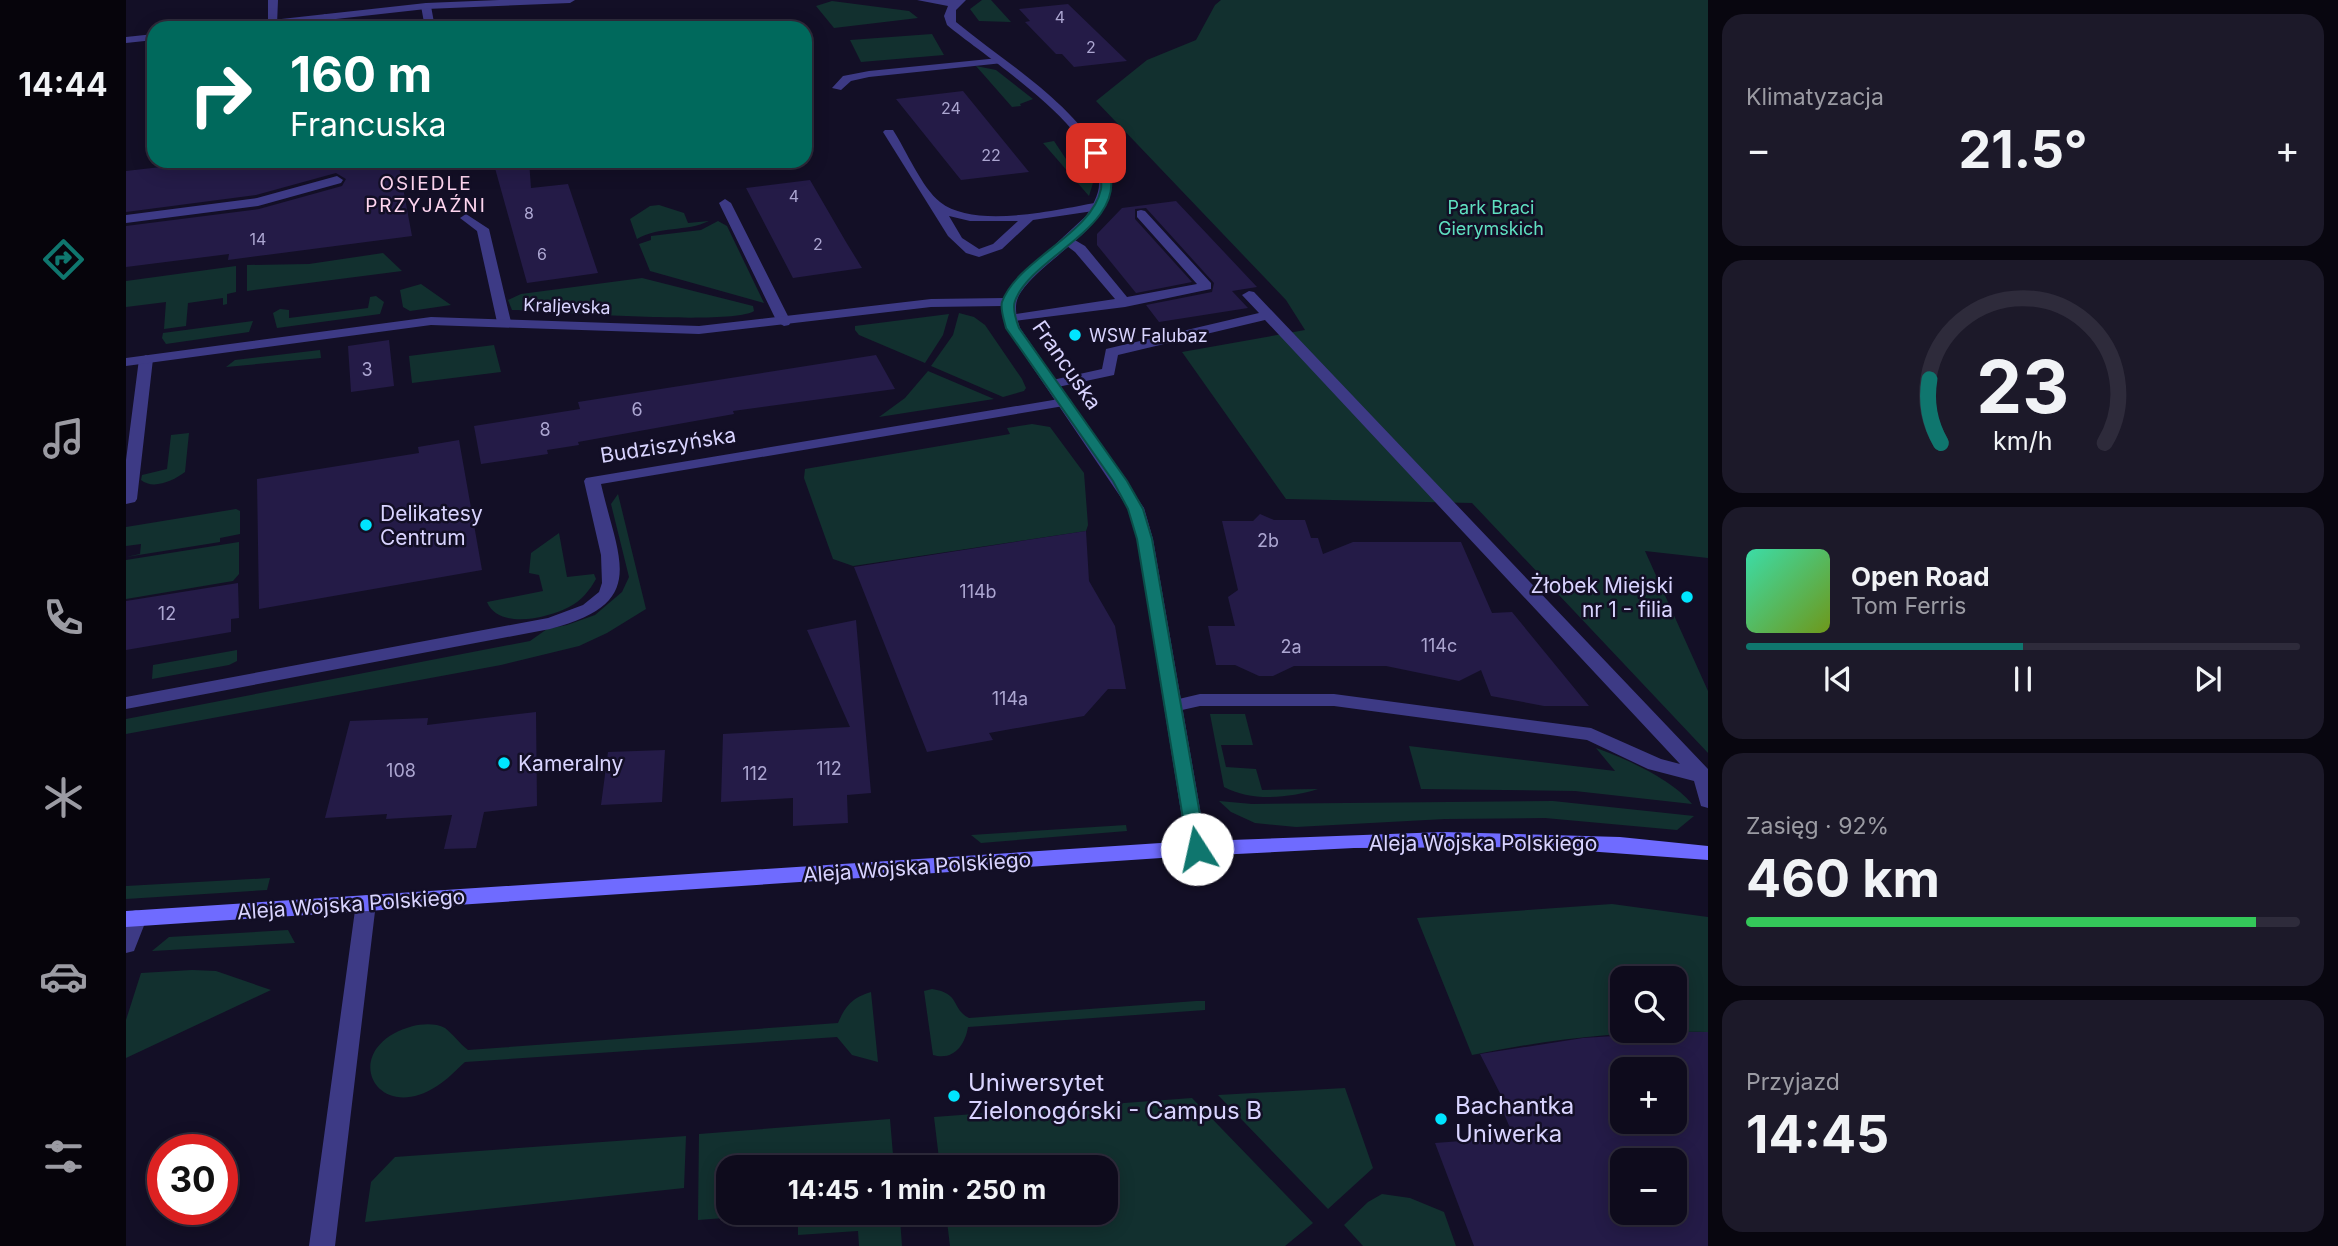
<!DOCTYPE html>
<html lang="pl">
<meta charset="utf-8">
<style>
body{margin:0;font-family:Inter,sans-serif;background:#1c1929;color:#f1f3f6;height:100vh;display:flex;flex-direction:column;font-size:26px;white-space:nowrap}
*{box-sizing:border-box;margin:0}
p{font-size:23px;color:#9b9ba3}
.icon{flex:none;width:38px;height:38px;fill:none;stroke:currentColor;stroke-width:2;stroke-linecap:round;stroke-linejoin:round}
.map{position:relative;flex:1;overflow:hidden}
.details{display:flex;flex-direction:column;gap:14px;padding:14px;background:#08060f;width:630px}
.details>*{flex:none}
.banner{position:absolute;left:21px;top:21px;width:665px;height:147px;border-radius:21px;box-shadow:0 4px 18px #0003,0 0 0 2px #2e2b3b;background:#00695c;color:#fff;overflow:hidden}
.buttons{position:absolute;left:1484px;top:966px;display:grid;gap:14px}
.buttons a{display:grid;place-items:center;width:77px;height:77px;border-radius:14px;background:#0e0b1c;box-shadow:0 4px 18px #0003,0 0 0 2px #2e2b3b;font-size:35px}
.speed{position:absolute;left:21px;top:1134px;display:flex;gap:14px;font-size:35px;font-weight:700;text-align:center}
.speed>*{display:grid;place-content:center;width:91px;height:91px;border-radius:50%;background:#0e0b1c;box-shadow:0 4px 18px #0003,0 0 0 2px #2e2b3b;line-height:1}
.speed .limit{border:10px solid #d22;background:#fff;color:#111}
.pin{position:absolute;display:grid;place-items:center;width:60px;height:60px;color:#fff;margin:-30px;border-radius:14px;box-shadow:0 4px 10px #0006}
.me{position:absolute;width:77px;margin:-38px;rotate:350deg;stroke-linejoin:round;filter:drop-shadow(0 0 5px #0008)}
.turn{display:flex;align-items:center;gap:24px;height:147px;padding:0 28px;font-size:32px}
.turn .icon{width:91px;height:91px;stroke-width:2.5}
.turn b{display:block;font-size:49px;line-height:60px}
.big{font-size:52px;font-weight:700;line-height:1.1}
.details .card{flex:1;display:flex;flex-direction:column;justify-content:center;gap:10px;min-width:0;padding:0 24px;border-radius:21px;background:#1c1929}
.details .dial{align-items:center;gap:0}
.dial svg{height:182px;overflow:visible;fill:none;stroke:#2e2b3b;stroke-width:7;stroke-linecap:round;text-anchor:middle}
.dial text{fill:#f1f3f6;stroke:none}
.song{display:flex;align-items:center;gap:21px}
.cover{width:84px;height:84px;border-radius:10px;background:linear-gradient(135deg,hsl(160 70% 55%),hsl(80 70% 35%))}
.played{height:7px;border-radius:4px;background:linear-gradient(90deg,#0f766e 50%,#2e2b3b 50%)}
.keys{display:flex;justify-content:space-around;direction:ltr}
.heat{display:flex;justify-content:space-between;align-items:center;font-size:38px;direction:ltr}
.charge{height:10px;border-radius:5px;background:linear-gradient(90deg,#34c759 92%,#2e2b3b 0)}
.trip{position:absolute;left:590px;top:1155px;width:402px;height:70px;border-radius:21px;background:#0e0b1c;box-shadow:0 4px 18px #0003,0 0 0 2px #2e2b3b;font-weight:700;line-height:70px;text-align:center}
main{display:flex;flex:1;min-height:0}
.menu{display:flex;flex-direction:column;width:126px;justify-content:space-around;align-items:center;background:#06040b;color:#9b9ba3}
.menu .icon{width:49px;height:49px}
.menu .selected{color:#0f766e}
.menu b{font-size:32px;color:#f1f3f6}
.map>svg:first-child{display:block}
</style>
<main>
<nav class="menu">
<b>14:44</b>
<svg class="icon selected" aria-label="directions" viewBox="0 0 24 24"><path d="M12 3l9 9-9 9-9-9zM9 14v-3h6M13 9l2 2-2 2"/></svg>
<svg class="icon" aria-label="music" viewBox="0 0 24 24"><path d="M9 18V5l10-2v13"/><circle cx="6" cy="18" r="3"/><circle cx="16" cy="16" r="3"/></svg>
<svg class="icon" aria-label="phone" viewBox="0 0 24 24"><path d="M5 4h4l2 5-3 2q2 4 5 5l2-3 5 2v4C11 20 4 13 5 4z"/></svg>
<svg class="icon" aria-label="climate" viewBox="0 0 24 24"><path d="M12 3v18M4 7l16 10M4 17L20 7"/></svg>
<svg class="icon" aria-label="car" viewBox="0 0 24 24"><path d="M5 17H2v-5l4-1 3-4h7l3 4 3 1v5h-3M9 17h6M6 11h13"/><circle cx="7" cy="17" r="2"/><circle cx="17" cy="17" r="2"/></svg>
<svg class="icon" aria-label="filters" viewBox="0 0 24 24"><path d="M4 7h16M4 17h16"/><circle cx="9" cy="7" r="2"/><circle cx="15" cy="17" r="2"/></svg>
</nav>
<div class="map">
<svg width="1582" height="1246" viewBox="0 0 1582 1246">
<rect width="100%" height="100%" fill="#130f26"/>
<path fill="#12302f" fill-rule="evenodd" d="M856,0H865L885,22L853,21L844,9Z
M1095,0H1582V558L1519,551L1582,691V753L1346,503L1160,499L1056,352L1179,330L1160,300L970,101L1021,60L1070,40L1089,5Z
M706,1L783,11L792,18L708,28L690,6Z
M806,34L818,55L735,62L724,40Z
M850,66L870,70L907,99L894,104L895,106L886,107Z
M928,141L948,171L966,170L967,183L963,196L917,143Z
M533,205L558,213L562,223L583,221C560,232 533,226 511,239L504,219L524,206Z
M592,221L601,226L638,303L524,271L513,244L525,240V236L575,230Z
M257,253L276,271L121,291V265L183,264Z
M110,266V292L101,294V304L97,305V298L62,303L60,326L38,329L40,302L0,307V281Z
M516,278L627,306L628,311C605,326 425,311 386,310L382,300L395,294Z
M295,284L325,305L284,311L277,307L274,290Z
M250,296L258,302L254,314L151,328L147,313L154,309L163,310V318L242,308L244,297Z
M833,313L848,317L859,325L896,379L900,388L898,391L877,397L805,366L827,335Z
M823,314L817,335L799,363L733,335L729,330V326Z
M127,321L123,332L40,344L36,338L37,333Z
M368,345L375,372L286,383L283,356Z
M194,350L195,358L100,367L109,360Z
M802,371L868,399L753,417L779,398Z
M906,424L924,427L958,473L962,525L960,531L727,566L707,559L678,478L679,469L884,434L881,428Z
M63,433L59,472C47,481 27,490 15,480L16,475L41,469L45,435Z
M492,494L520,609L481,633L453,646L375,665L0,734V719L404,641L421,629L441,625L469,615L496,592L503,577L485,504Z
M110,509L114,511V534L94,538V542L0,557L14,554L15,544L0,546V527Z
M433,533L441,577L468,574L470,579C464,590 455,601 443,607C422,618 373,630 361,602L417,591L413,575L403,573L405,553Z
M113,542V574L107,581L0,599V560Z
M111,650V661L103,665L26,679L27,665Z
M1084,714H1119L1127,745H1095L1100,767L1130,769L1136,790L1192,789C1163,798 1126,802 1098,787Z
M1283,746L1489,771L1470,748C1499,758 1547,780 1566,804L1449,791L1295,789Z
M1093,801L1126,804L1427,801L1568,816L1551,830L1419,818L1319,819L1170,827L1129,823L1105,812Z
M1000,825L1001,831L855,843L845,835Z
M144,878L141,890L0,899V886Z
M1486,904L1582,917V1032C1504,1030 1423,1039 1346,1055L1291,918ZM1496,978H1549V1031H1496Z
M162,930L169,943L26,951L43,937Z
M66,970L90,971L145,990L0,1058V1020L15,973Z
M806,989C835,993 825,1009 843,1018L1070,1001H1079V1010L842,1027C839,1045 828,1061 807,1055L798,991Z
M745,992L752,1062L726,1055L711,1037L339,1062C330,1070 321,1080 311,1086C249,1127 210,1047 287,1026C296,1024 310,1023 319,1028C327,1034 334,1044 342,1050L712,1023C720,1005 726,998 745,992Z
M1219,1088L1247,1168L1202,1209L1092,1095Z
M1066,1098L1187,1223L1159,1246H824L820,1213H980V1167H814L808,1117Z
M764,1119L768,1167H602V1213H665L572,1220L573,1134Z
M560,1136L558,1188L239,1222L245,1182L269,1157Z
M1256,1194L1284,1198L1318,1212L1330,1246H1237L1218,1225L1242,1202Z
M774,1219L776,1246H733L732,1231L672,1235V1226Z"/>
<path fill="#241b47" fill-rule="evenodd" d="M942,4L1001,61L948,67L936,54H930L899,22L904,21L893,9Z
M837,91L903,172L835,180L770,99Z
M87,161H272L286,236L102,260L103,254L0,267V226L133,209L216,186L220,179L210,173L130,195L0,212V171Z
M367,161H403L405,188L442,184L472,273L401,283Z
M684,180L720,242L736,268L667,278L620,188Z
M1050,201L1131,287L1106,291L1122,308L1033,322L1020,305L1086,292L1088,283L1020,208L1009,209V219L1066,282L1010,293L971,245V234L996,208Z
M263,340L268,386L225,392L222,346Z
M750,355L769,389L607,411L608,414L452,442L453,445L421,450L422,454L355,464L348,426L454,409L452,402Z
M333,440L356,570L133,609L131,479L293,453L292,447Z
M1134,514L1148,520H1179L1185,538H1192L1197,554L1227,542H1335L1366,613L1386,612L1463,706H1418L1365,696L1355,670L1333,681L1260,666H1168L1147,676H1133L1109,665H1090L1082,626H1109L1102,597L1112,590L1096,521H1127Z
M960,531L963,581L989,626L1000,689H982L958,716L863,733L867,740L801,752L728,567Z
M112,583L113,618L105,619V632L0,650V601Z
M730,620L745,793L721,795L722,823L667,826V798L595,802L597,734L724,727L681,630Z
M410,712L411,806L358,812L350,848L318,849L326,815L260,819L261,814L199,818L224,721L302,718L301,725Z
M539,750L536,802L475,805L482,752Z
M1549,1032H1582V1246H1348L1309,1143L1388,1137L1374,1105H1380L1354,1054L1457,1038ZM1496,1069H1549V1122H1496ZM1496,1160H1549V1213H1496Z"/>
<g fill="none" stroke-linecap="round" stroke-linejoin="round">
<path fill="#3d3a85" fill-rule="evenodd" d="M142,0H152L151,25L142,23Z
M300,3L305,6L309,28H299L295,6Z
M199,14L204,17L206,28H196L194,17Z
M873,58L877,59V63L743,77L725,81L715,90L706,88L717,76L743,71Z
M759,130H767C780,150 796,188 814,202C849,230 934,209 974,202L980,206L974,210L907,220L876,249L853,257L840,253L822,236L757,132ZM823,216L844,221H892L867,244L853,249L836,238Z
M211,176L217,180L215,183L132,206L0,223V215L131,198Z
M599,199L605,203L665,322L663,325L658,326L651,322L593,203Z
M1015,210L1019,211L1085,283V289L999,307L879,322V316L884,315L989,299L949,252L937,243V237L942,236L959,246L1001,297L1071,284L1011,217V211Z
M340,214L363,229L385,322L383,325L378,326L371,322L351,231L334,218Z
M1123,291L1128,292L1582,769V808L1575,806L1568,781L1522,769L1461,740L1208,706H1074L1047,712L1040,710L1038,706L1040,702L1074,694H1208L1465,728L1535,759L1554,764L1139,320L992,355L988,375L927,388L920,384L922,381L976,369L980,349L1133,313L1116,295Z
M20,355L27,359L11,499L9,502L0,504V460L13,359Z
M939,398L944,399L946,402L944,405L475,484C493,562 523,603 424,629L0,709V697L422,618L457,605L473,592L476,583L475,555L458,481L460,478Z
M240,895L247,897L250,903L209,1246H183L230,903L233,897Z
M10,910L17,912L21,918L8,951L0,953V917L3,912Z"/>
<path fill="#3d3a85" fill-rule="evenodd" d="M373,0H449L444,3L300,9L129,28H97L102,25L300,3Z
M791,0H840L830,10V22C880,63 940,98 975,154C1015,216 922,251 895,292C887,303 890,316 894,328L1018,508L1027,539L1081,849L1078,854L1071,856L1064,854L1061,849L1011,539L1002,508L880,328L877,306L805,307L573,334L305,325L0,366V358L305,317L573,326L805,299L879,298L894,277L960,216C966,207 974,193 973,182C970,127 862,59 821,25L818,16L822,6Z
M28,34V40L0,43V37Z"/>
<path fill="#6f6bff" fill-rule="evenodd" d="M1317,832L1494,837L1582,846V860L1406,847L1228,848L1050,857L0,927V911L1050,842Z"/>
</g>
<path fill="#0f766e" stroke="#0a4d48" stroke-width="2" d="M970,150C977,153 979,160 982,167C1005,225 905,256 889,301C886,309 890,320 893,328L1001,481L1017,509L1026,539L1080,849L1078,853H1065L1062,849L1011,539L1002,509L987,481L880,328C878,320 874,309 876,302C892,259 966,234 975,189C977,177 970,164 965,153Z"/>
<g fill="#00e5ff" stroke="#130f26" stroke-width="2.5">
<circle cx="949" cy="335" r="7"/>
<circle cx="240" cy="525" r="7"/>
<circle cx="1561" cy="597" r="7"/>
<circle cx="378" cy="763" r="7"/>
<circle cx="828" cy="1096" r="7"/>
<circle cx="1315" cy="1119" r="7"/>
</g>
<g text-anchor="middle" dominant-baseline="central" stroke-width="5" stroke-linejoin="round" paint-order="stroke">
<g font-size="16" fill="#aca6d1">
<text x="934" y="17">4</text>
<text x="965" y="47">2</text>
<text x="825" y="108">24</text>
<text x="865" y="155">22</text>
<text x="668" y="196">4</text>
<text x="403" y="213">8</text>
<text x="132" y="239">14</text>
<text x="692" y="244">2</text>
<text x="416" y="254">6</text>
</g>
<g font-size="18" fill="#5fe0c0" stroke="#130f26">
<text x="1365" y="207">Park Braci<tspan x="1365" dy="21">Gierymskich</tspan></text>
</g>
<g font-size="18" fill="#d9d4ff" stroke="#130f26">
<text transform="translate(441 306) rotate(2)">Kraljevska</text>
</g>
<g font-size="18" fill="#d9d4ff" stroke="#130f26" text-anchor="start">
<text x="963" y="335">WSW Falubaz</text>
</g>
<g font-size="18" fill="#aca6d1">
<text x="241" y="369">3</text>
<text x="511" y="409">6</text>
<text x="419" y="429">8</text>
<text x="1142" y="540">2b</text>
<text x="852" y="591">114b</text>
<text x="41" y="613">12</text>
<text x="1313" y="645">114c</text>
<text x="1165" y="646">2a</text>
<text x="884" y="698">114a</text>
<text x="703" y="768">112</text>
<text x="275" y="770">108</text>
<text x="629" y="773">112</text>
</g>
<g font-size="19" letter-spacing="2" fill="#ffd6f0" stroke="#130f26">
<text x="300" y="183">OSIEDLE<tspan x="300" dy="22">PRZYJAŹNI</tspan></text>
</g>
<g font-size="21" fill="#d9d4ff" stroke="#130f26">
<text transform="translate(941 365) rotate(55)">Francuska</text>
<text transform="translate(542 445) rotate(-9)">Budziszyńska</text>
<text x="1357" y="843">Aleja Wojska Polskiego</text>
<text transform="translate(791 867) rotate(-4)">Aleja Wojska Polskiego</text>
<text transform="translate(225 904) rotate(-4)">Aleja Wojska Polskiego</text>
</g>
<g font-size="21" fill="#d9d4ff" stroke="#130f26" text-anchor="start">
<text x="254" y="513">Delikatesy<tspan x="254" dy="24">Centrum</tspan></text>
<text x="1547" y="585" text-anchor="end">Żłobek Miejski<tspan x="1547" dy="24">nr 1 - filia</tspan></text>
<text x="392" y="763">Kameralny</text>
</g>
<g font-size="24" fill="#d9d4ff" stroke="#130f26" text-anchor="start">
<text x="842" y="1082">Uniwersytet<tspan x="842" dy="28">Zielonogórski - Campus B</tspan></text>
<text x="1329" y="1105">Bachantka<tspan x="1329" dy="28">Uniwerka</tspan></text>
</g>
</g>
</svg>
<div class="buttons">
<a><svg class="icon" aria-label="search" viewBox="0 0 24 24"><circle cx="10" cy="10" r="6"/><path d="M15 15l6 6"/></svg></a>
<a>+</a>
<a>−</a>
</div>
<div class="speed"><div class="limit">30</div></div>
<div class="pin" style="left:970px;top:153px;background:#d93025"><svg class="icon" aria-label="arrive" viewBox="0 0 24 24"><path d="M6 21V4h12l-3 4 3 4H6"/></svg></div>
<svg class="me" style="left:1071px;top:849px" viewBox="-20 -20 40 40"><circle r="19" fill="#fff"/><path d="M0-13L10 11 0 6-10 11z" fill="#0f766e"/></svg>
<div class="trip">14:45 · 1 min · 250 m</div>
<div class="banner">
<div class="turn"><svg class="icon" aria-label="right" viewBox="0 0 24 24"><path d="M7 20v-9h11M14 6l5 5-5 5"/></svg><div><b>160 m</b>Francuska</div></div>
</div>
</div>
<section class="details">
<div class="card"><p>Klimatyzacja</p>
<div class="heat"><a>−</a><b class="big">21.5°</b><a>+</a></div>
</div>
<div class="card dial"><svg viewBox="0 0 100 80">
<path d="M14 69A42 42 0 1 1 86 69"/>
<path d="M14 69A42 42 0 0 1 9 41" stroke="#0f766e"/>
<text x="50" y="56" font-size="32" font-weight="700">23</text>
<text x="50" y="72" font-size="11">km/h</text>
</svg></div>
<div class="card">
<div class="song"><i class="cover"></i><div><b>Open Road</b><p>Tom Ferris</p></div></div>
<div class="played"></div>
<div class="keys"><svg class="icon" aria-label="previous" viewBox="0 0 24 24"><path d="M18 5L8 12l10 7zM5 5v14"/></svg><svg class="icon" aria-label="pause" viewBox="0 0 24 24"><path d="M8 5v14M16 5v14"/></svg><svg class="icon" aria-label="next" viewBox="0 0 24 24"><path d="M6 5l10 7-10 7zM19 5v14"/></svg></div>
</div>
<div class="card"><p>Zasięg · 92%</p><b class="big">460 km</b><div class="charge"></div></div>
<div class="card"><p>Przyjazd</p><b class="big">14:45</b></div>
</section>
</main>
